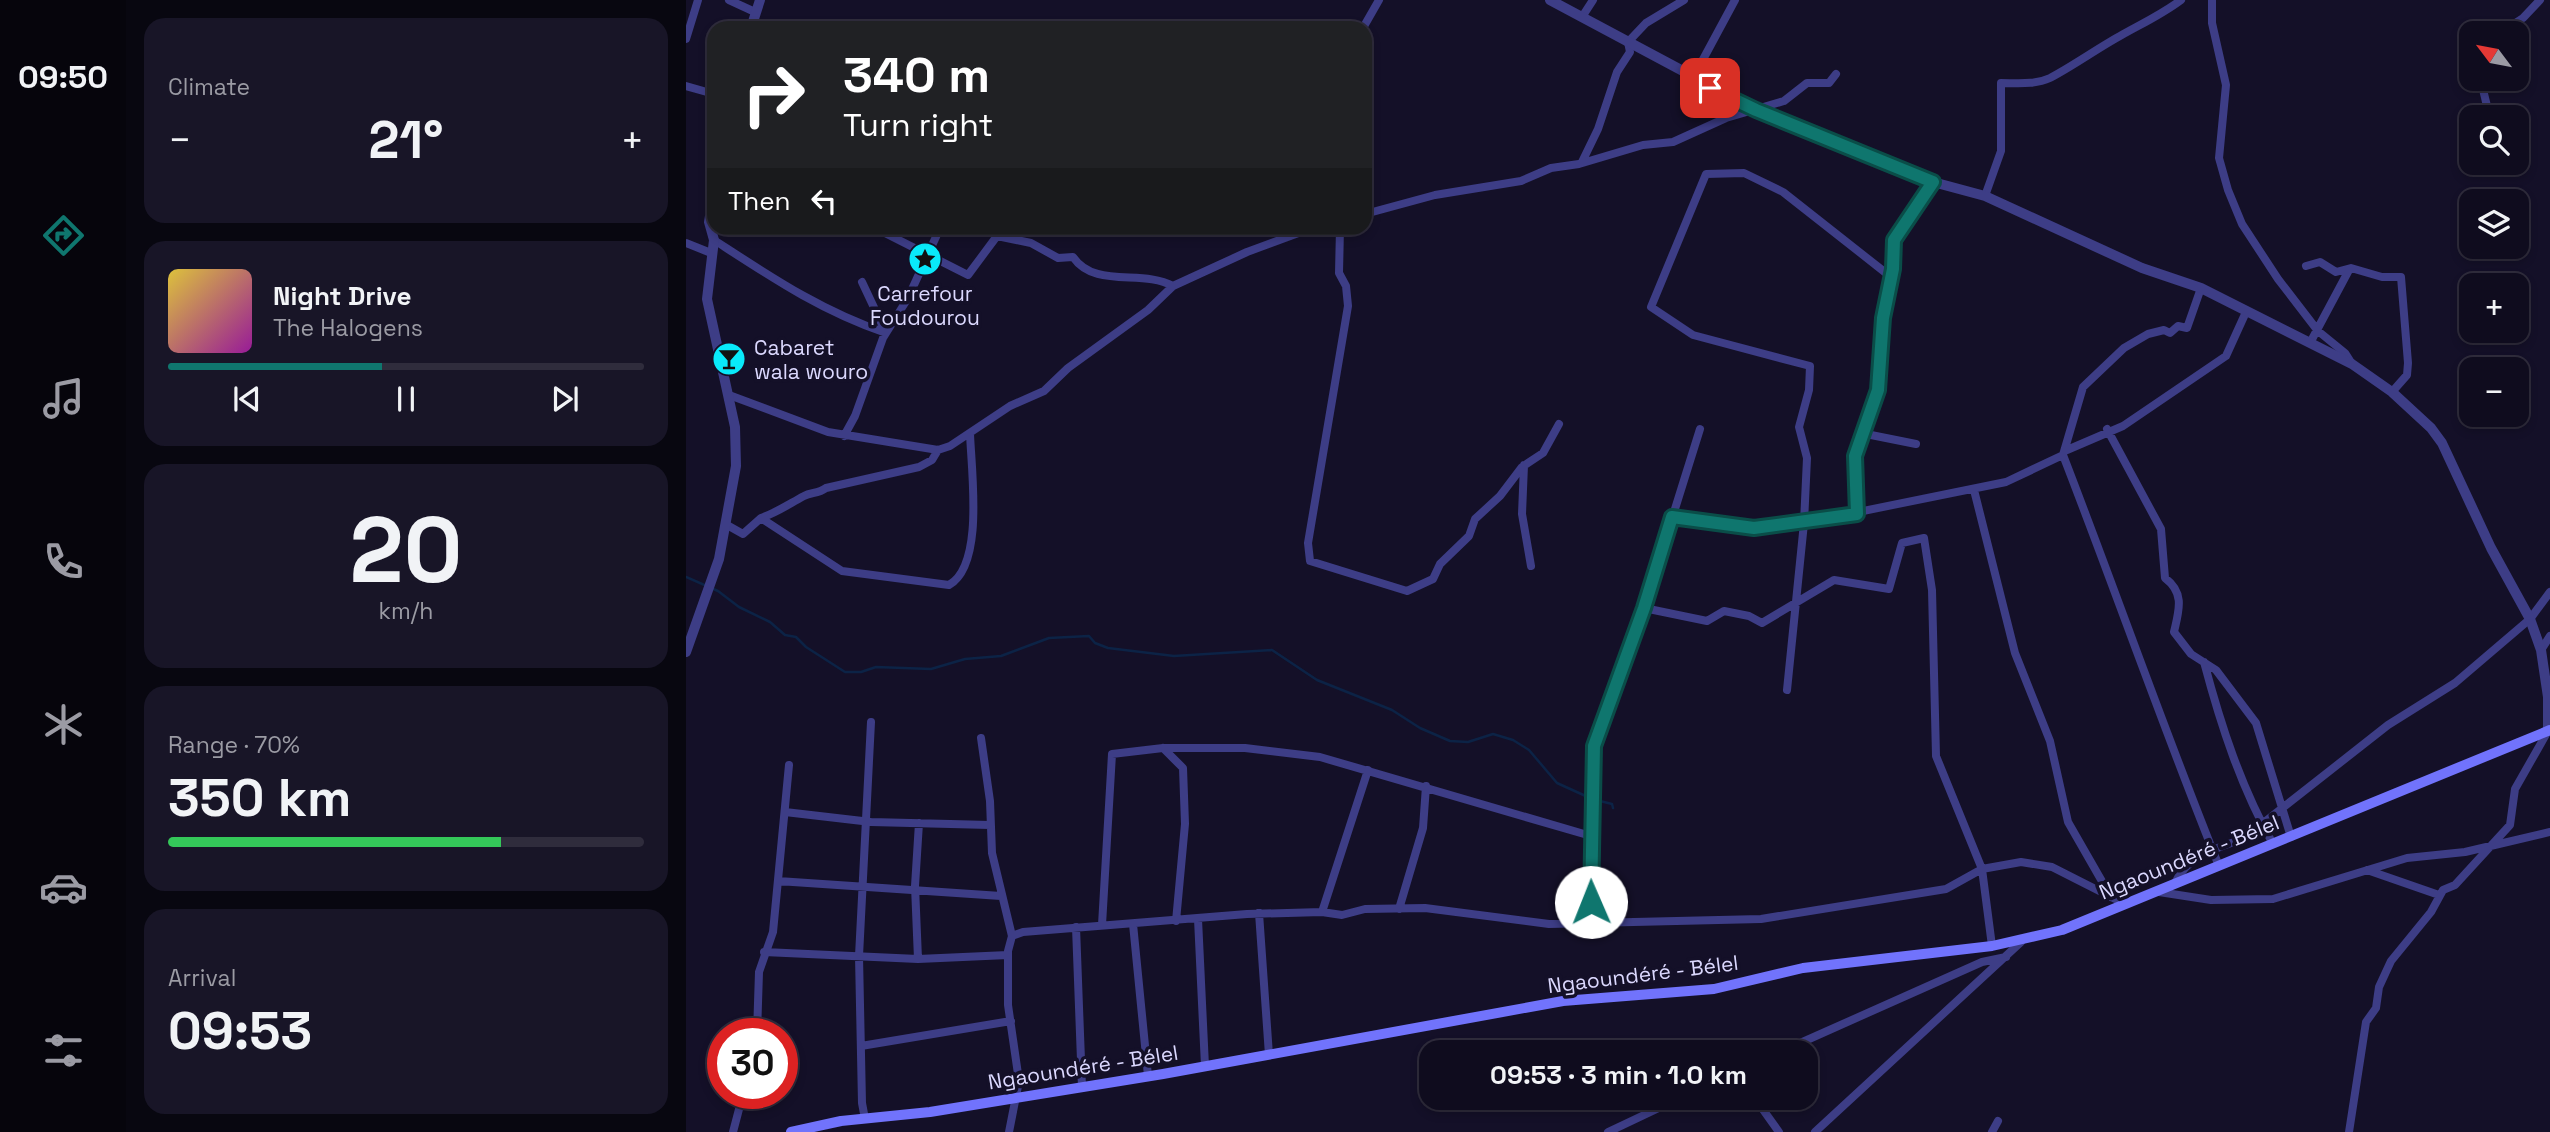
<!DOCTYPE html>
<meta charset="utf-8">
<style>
body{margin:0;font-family:"Space Grotesk",sans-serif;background:#181527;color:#f1f3f6;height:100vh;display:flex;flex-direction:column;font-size:26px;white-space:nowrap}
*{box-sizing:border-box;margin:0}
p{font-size:23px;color:#9b9ba4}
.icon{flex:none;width:38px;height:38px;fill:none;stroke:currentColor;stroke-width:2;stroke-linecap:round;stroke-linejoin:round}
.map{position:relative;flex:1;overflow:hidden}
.sheet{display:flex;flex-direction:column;gap:18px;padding:18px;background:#080710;width:560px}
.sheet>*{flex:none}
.guide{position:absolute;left:21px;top:21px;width:665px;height:214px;border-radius:21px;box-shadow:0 4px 10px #0003,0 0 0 2px #2f2c3c;background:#202124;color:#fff;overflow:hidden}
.needle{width:46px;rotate:302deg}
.buttons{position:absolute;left:1773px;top:21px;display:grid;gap:14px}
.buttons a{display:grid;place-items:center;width:70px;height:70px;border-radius:14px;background:#0f0c1e;box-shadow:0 4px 10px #0003,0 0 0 2px #2f2c3c;font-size:35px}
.speed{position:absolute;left:21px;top:1018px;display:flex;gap:14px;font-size:35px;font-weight:700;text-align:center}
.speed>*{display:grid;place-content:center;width:91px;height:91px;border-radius:50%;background:#0f0c1e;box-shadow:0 4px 10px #0003,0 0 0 2px #2f2c3c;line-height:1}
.speed .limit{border:10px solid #d22;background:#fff;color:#111}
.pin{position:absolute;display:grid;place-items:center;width:60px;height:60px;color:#fff;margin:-30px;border-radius:14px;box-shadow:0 4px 10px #0006}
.me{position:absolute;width:77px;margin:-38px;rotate:359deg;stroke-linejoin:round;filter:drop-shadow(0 0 5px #0008)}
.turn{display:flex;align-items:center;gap:24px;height:147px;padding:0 21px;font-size:32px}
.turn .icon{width:91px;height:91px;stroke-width:2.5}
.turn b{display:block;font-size:49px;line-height:60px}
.then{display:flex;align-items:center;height:66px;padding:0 21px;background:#0003;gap:14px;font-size:26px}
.big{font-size:52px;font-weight:700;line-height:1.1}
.sheet .tile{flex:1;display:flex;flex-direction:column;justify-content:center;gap:10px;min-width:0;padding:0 24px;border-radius:21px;background:#181527}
.sheet .dial{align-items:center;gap:0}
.dial b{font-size:91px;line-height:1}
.song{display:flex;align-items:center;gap:21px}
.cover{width:84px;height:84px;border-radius:10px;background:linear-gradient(135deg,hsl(50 70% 55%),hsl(300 70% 35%))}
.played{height:7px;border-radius:4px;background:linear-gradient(90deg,#0f766e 45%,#2f2c3c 45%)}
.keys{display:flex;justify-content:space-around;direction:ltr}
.heat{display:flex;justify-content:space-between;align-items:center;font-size:38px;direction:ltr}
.charge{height:10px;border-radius:5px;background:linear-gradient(90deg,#34c759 70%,#2f2c3c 0)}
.trip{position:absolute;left:733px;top:1040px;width:399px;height:70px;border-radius:21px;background:#0f0c1e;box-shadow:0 4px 10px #0003,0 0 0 2px #2f2c3c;font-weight:700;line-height:70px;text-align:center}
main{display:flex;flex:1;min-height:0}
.menu{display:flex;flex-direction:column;width:126px;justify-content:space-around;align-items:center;background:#06050c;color:#9b9ba4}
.menu .icon{width:49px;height:49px}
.menu .selected{color:#0f766e}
.menu b{font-size:32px;color:#f1f3f6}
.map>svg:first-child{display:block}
</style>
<main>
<nav class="menu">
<b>09:50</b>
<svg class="icon selected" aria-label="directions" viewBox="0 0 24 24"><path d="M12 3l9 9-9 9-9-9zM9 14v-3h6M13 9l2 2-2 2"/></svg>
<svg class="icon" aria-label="music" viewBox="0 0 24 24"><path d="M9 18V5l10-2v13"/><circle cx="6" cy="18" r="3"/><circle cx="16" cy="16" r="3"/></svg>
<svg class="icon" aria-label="phone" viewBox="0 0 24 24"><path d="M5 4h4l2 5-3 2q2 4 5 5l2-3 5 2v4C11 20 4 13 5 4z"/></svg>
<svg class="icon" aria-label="climate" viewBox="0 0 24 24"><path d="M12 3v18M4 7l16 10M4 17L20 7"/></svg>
<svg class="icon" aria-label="car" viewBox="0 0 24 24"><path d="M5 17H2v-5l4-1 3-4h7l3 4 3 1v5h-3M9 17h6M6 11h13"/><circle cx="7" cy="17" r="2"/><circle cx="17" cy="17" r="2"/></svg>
<svg class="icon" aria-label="filters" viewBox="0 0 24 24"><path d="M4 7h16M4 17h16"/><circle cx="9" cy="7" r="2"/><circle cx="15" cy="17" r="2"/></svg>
</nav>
<section class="sheet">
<div class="tile"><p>Climate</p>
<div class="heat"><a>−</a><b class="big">21°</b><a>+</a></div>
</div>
<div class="tile">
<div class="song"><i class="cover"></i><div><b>Night Drive</b><p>The Halogens</p></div></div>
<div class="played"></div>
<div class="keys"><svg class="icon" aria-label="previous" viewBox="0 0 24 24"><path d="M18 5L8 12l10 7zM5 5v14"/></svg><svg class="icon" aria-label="pause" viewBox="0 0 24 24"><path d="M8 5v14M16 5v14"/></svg><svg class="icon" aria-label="next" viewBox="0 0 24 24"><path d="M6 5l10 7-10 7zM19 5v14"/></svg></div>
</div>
<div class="tile dial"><b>20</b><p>km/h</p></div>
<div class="tile"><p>Range · 70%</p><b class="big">350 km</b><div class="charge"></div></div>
<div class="tile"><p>Arrival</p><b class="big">09:53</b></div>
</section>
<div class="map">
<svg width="1864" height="1132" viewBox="0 0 1864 1132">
<rect width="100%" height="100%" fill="#141028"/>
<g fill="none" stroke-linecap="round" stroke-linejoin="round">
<path stroke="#0c2346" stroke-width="2.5" d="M0,577L32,591L53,607L84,622L99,635L110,637L120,647L159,672H175L190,667L245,669L279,659L315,656L363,638L403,636L409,643L422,648L488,656L586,650L631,680L706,710L734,728L764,741L782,742L807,734L827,740L843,750L871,783L904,798
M910,800L926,804L927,808"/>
<path stroke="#3d3d86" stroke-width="8" d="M43,0L69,12
M1526,0V23L1540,85L1533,158L1542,190L1556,224L1592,279L1632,331L1659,353L1666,364
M896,17L907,0
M677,28L693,0
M1814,33L1837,18L1854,0
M0,39L12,0
M1007,78L1049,0
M1792,79C1801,91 1797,106 1807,117
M0,86L28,94
M1830,131L1841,134
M896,162L912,129L931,72L944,52L942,42L960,23L998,0
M1299,196L1315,151V83C1331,83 1349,85 1364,78C1387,66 1412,48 1434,36C1455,24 1475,15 1495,0
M679,214L749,195L835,181L865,168L893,164L957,145L987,142L1040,118L1098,101L1121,83H1143L1150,74
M189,228L282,275L311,236L345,243L372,258L387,257C409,289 456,269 487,286
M654,228L653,273L660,286L662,306L622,543L624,561L721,591L747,579L754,564L783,536L789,519L814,496L836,467L857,453L873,424
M28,240C85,277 135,311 200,333L176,282
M0,243L25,253
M1620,266L1634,262L1650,272L1665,268L1696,277H1715L1722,363L1721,375L1706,392
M1624,343L1663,270
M43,395L142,432L252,450L264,446L324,406L358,391L382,368L462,310L487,286L561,252L626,228
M1014,429L958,608L1021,621L1038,611L1063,616L1076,623L1148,580L1203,589L1216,543L1238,538L1246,590L1250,756L1296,869L1306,946
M1421,429L1475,529L1479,578C1499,593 1493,610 1488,632L1505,654L1530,670L1570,723L1605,837
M158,436L169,416L197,338L222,298L254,228
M1230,444L1175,433L1192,390L1197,318L1207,269V240L1247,182
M1381,450L1437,426L1540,356L1560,312
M1377,455C1430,592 1478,730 1533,866
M838,465L836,514L845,566
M1288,490L1329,653L1364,741L1382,822L1425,897
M1171,514L1169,456L1175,433
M986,517L1068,528L1118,523L1320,482L1377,455L1397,387L1438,348L1462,334L1478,330L1484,333L1492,326L1501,328L1515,288
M75,518C92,512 103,504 118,496C125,492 132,494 140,488L233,467L246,460L252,450
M41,525L57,534L75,518L156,571L263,585C299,565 285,469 284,433
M1855,650L1864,636
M1518,662C1535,726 1555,787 1587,844
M1101,690L1118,523L1121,458L1113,427L1123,390L1124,366L1007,335L965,307L1020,174L1058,173L1097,192L1205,277
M295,738L304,801L306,853L326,936L322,951V1005L333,1081L323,1132
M477,748L497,768L499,824L490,921
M99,812L185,822L304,825
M1681,870L1753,895
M92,881L315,896
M1489,883C1501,856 1530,848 1557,839L1702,725L1769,683L1844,619L1864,592
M1473,892L1525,900L1587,899L1721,858L1779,852L1864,832
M713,909L737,828L740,786
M636,912L682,770
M573,913L583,1055
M512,919L519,1066
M905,923L908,746L958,608
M447,924L462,1076
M416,925L426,754L477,748H559L634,757L905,836
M390,927L396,1087
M326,936L337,932L561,914L636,912L656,915L679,909L739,908L863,924L1075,919L1260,889L1296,869L1335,862L1366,867L1437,903
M78,952L232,959L322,955
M232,959L229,886L233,823
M71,1034L73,972L87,932L103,765
M175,1046L325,1021
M1094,1052L1296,962L1320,957
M1068,1097L1093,1132
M179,1119L176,1103L173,956L185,722
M47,1132L57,1094
M922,1132L996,1097
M1129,1132L1335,942
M1306,1132L1312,1121
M1663,1132L1680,1022L1690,1008L1693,987L1705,961L1745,912L1757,890L1769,885L1824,825L1829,789L1862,731"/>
<path stroke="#3d3d86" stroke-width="10" d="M864,0L1070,110L1247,182L1299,196L1456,268L1515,288L1666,364L1706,392L1745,428L1756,443L1805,548L1844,619L1855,650L1862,697V731
M65,28L74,0
M0,652L33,559L50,466L49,427L21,299L28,240L23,222L28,192"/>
<path stroke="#7173fc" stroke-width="10" d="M105,1132L155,1121L244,1112L477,1074L877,1001L1028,989L1117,968L1306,946L1376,930L1864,730"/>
</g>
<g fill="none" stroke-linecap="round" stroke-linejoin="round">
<defs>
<path id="route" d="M905,902L908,746L958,608L986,517L1068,528L1171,514L1169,456L1192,390L1197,318L1207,269L1208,240L1247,182L1070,110L1024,88"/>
</defs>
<use href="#route" stroke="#0a4d48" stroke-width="18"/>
<use href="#route" stroke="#0f766e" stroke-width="12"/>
</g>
<defs>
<symbol id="sight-disc" viewBox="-11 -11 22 22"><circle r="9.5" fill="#09eafa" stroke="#141028"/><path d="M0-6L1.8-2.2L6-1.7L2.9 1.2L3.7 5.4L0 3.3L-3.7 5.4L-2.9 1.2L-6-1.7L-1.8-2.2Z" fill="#111"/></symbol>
<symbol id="bar-disc" viewBox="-11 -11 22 22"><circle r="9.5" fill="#09eafa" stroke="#141028"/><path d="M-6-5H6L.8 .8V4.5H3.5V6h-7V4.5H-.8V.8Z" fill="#111"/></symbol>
</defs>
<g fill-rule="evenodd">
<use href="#sight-disc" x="220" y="240" width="38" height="38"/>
<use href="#bar-disc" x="24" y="340" width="38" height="38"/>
</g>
<g text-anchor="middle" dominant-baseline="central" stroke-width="7" stroke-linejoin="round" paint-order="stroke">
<g font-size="21" fill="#dbd8fe" stroke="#141028">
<text x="239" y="293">Carrefour<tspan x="239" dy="24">Foudourou</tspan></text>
<text x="68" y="347" text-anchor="start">Cabaret<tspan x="68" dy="24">wala wouro</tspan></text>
</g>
<g font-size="21" fill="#dbd8fe" stroke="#141028">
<text transform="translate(1503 857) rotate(-22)">Ngaoundéré - Bélel</text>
<text transform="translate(957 974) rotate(-7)">Ngaoundéré - Bélel</text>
<text transform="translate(397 1067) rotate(-9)">Ngaoundéré - Bélel</text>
</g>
</g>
</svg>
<div class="buttons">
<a><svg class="needle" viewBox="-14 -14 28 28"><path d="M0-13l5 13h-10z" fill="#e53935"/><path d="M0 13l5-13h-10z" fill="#9b9ba4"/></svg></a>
<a><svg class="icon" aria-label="search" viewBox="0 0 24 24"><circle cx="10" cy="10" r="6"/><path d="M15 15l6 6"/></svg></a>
<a><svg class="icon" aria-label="layers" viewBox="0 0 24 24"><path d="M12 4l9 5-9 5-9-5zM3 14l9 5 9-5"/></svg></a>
<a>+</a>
<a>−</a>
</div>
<div class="speed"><div class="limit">30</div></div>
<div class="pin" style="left:1024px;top:88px;background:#d93025"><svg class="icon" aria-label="arrive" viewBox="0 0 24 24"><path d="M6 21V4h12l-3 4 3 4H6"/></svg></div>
<svg class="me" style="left:905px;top:902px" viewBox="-20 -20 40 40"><circle r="19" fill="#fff"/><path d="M0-13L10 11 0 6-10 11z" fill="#0f766e"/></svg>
<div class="trip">09:53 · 3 min · 1.0 km</div>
<div class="guide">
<div class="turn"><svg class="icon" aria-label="right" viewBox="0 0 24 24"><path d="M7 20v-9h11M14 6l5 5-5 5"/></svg><div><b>340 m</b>Turn right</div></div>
<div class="then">Then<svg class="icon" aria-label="left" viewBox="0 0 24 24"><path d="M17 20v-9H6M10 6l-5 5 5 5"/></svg></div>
</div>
</div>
</main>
